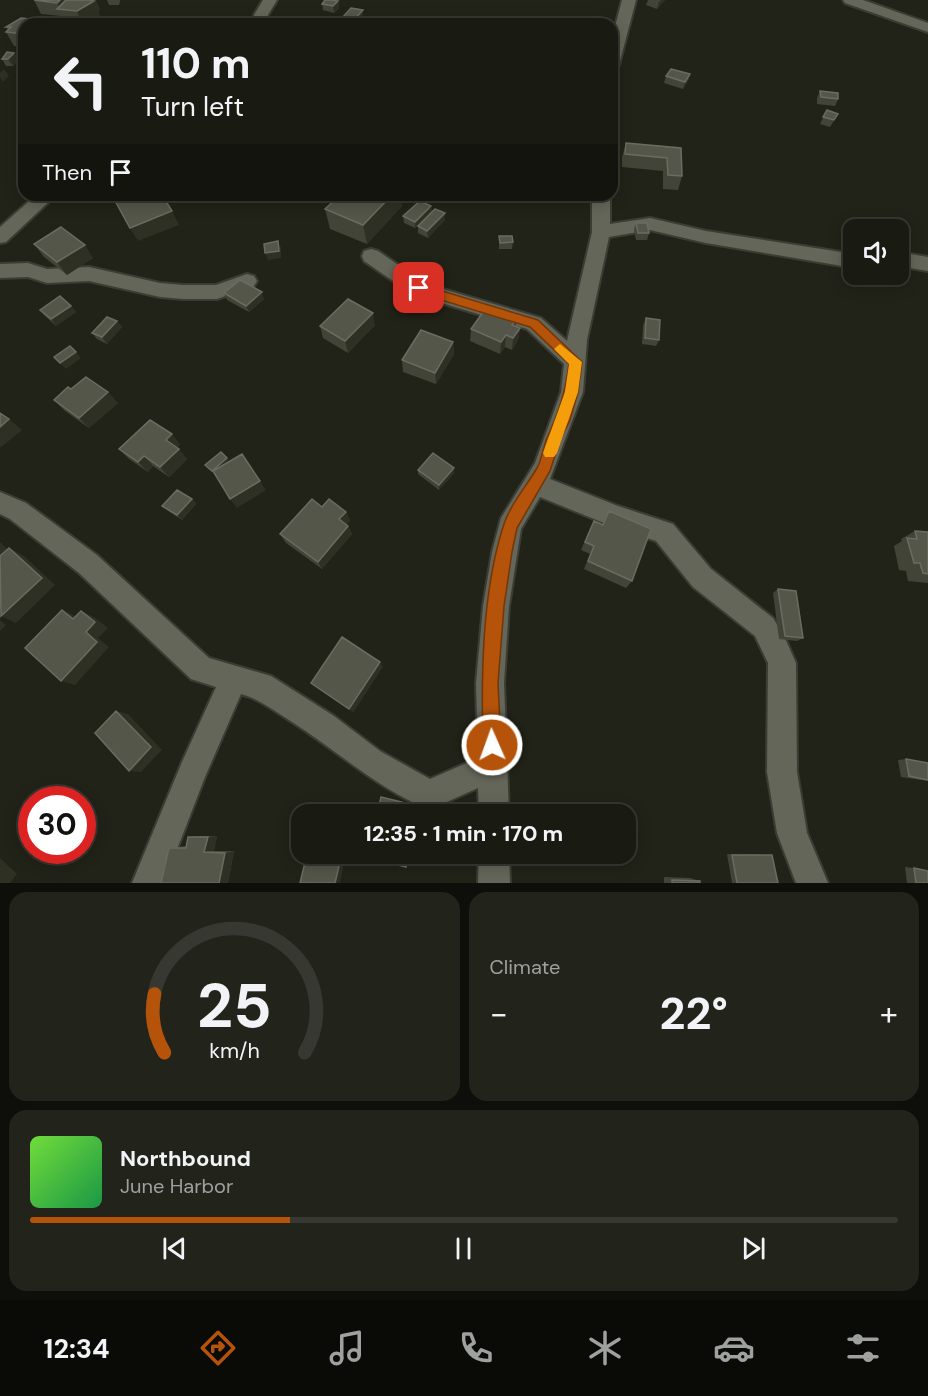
<!DOCTYPE html>
<meta charset="utf-8">
<style>
body{margin:0;font-family:"DM Sans",sans-serif;background:#22231b;color:#f1f3f6;height:100vh;display:flex;flex-direction:column;font-size:22px;white-space:nowrap}
*{box-sizing:border-box;margin:0}
p{font-size:20px;color:#9fa19f}
.icon{flex:none;width:33px;height:33px;fill:none;stroke:currentColor;stroke-width:2;stroke-linecap:round;stroke-linejoin:round}
.map{position:relative;height:883px;overflow:hidden}
.drawer{display:flex;flex-direction:column;gap:9px;padding:9px;background:#0e0e0a;flex:1}
.drawer>*{flex:none}
.banner{position:absolute;left:18px;top:18px;width:600px;height:183px;border-radius:18px;box-shadow:0 3px 15px #0003,0 0 0 2px #373832;background:#191a12;color:#f1f3f6;overflow:hidden}
.buttons{position:absolute;left:843px;top:219px;display:grid;gap:12px}
.buttons a{display:grid;place-items:center;width:66px;height:66px;border-radius:12px;background:#191a12;box-shadow:0 3px 15px #0003,0 0 0 2px #373832;font-size:30px}
.speed{position:absolute;left:18px;top:786px;display:flex;gap:12px;font-size:30px;font-weight:700;text-align:center}
.speed>*{display:grid;place-content:center;width:78px;height:78px;border-radius:50%;background:#191a12;box-shadow:0 3px 15px #0003,0 0 0 2px #373832;line-height:1}
.speed .limit{border:9px solid #d22;background:#fff;color:#111}
.pin{position:absolute;display:grid;place-items:center;width:51px;height:51px;color:#fff;margin:-26px;border-radius:12px;box-shadow:0 3px 9px #0006}
.me{position:absolute;width:66px;margin:-33px;rotate:358deg;stroke-linejoin:round;filter:drop-shadow(0 0 4px #0008)}
.turn{display:flex;align-items:center;gap:21px;height:126px;padding:0 24px;font-size:27px}
.turn .icon{width:78px;height:78px;stroke-width:2.5}
.turn b{display:block;font-size:42px;line-height:51px}
.then{display:flex;align-items:center;height:57px;padding:0 24px;background:#0003;gap:12px;font-size:22px}
.big{font-size:45px;font-weight:700;line-height:1.1}
.drawer .card{flex:1;display:flex;flex-direction:column;justify-content:center;gap:9px;min-width:0;padding:0 21px;border-radius:18px;background:#22231b}
.drawer .dial{align-items:center;gap:0}
.dial svg{height:156px;overflow:visible;fill:none;stroke:#373832;stroke-width:7;stroke-linecap:round;text-anchor:middle}
.dial text{fill:#f1f3f6;stroke:none}
.song{display:flex;align-items:center;gap:18px}
.cover{width:72px;height:72px;border-radius:9px;background:linear-gradient(135deg,hsl(100 70% 55%),hsl(140 70% 35%))}
.played{height:6px;border-radius:3px;background:linear-gradient(90deg,#b45309 30%,#373832 30%)}
.keys{display:flex;justify-content:space-around;direction:ltr}
.heat{display:flex;justify-content:space-between;align-items:center;font-size:33px;direction:ltr}
.drawer .tiles{flex:1;display:grid;gap:9px;grid-template-columns:1fr 1fr}
.card:last-child{grid-column:span 2}
.trip{position:absolute;left:291px;top:804px;width:345px;height:60px;border-radius:18px;background:#191a12;box-shadow:0 3px 15px #0003,0 0 0 2px #373832;font-weight:700;line-height:60px;text-align:center}
.dock{display:flex;height:96px;justify-content:space-around;align-items:center;background:#0a0a07;color:#9fa19f}
.dock .icon{width:42px;height:42px}
.dock .current{color:#b45309}
.dock b{font-size:27px;color:#f1f3f6}
.map>svg:first-child{display:block}
</style>
<div class="map">
<svg width="928" height="883" viewBox="0 0 928 883">
<rect width="100%" height="100%" fill="#212318"/>
<g fill="none" stroke-linecap="round" stroke-linejoin="round">
<defs>
<path id="minor" d="M263,0H277L268,15L267,24H253L254,15Z
M622,0H636L619,65L612,69V38Z
M843,0H863L928,23V32L845,3Z
M36,195H56L6,242L0,243V227Z
M592,195H610V224L650,218L706,231L854,254V268L706,243L650,230L609,237L587,340L583,392L550,479L618,506L673,524L711,569L773,618L784,636L796,663L797,772L807,833L828,883H796L777,833L767,772L768,663L755,636L693,587L656,541L616,528L540,497L521,529L509,606L504,683L509,814H479L478,788L429,810C377,788 336,750 289,720C273,710 259,699 241,694L205,777L164,883H132L182,762L216,687L191,679L79,573L10,519L0,514V492L26,503L97,555L209,658L271,676L334,716L380,751L430,779L478,758L476,683L483,606L492,552L501,518L535,463L561,392L564,364L527,329L412,294L364,261L362,256L364,251L371,249L378,251L426,284L541,318L567,341L592,232Z
M898,252L928,257V271L898,266Z
M28,263L47,269L89,267L160,283L183,285H216L247,274L254,276L257,281L254,286L217,299H183L160,297L89,281L47,283L28,277L0,278V264Z
M479,854H509L510,883H478Z"/>
</defs>
<use href="#minor" stroke="#3b3d34" stroke-width="4"/>
<use href="#minor" fill="#636658" fill-rule="evenodd"/>
</g>
<path fill="#424438" d="M34,0L100,9L98,11L100,15L86,24L64,23L61,16L41,14Z
M107,0H120V1L119,5H109Z
M648,0H665L657,9L646,5Z
M338,1L339,8L334,13L323,10L322,4Z
M363,10V17L358,24H343L342,18Z
M24,24V47L14,46L6,32L8,30L6,27Z
M14,53L19,60L13,66H6L2,59Z
M690,74L688,81L683,89L664,83L666,76Z
M820,91L838,99L835,106L817,104V98Z
M827,110L838,114L830,127L820,124Z
M626,143L681,148L682,176L678,190L663,189V171L622,167V157Z
M165,195H185L173,202Z
M340,195H401L402,206L367,244L330,229L325,209Z
M431,206L432,212L445,213V220L428,238L418,233V226L419,225L415,228L404,223L403,216Z
M636,223L649,233L647,240H636L634,230Z
M499,236L513,242L512,249H499Z
M34,244L93,258L67,275L44,257Z
M224,293L264,299L249,312L227,300Z
M71,306L76,312L56,326L45,316L40,310Z
M517,318L516,326L520,328L518,340L512,350L505,347L500,354L470,341L471,329Z
M646,318L659,340L656,346L642,344L643,325Z
M117,321L122,327L107,344L97,339L92,333Z
M375,325L348,353L323,338L320,326Z
M453,342L454,354L436,384L403,372L402,360Z
M54,400L118,403L89,428L65,411Z
M172,434L180,445L177,447L187,459L169,477L153,466L148,472L129,459L119,449Z
M454,468V473L439,490L418,474V470Z
M192,499L196,504L182,520L167,510L162,506Z
M322,507L346,512L350,521L346,524L348,526L352,534L322,569L286,543L280,534Z
M609,511L632,581L626,588L584,569L590,554L581,550L590,529L602,525Z
M915,531L928,532V583L908,581L906,571L899,570L894,546L902,541L901,539Z
M778,589L803,638L797,641L779,639L773,593Z
M906,759L928,763V781L901,777L898,760Z
M199,836H217L214,851H234L228,883H161L169,848L186,846L188,837Z
M727,854L766,855H772L778,883H732Z
M905,867L914,868L928,883H907Z
M664,877L690,878L700,881V883H664Z"/>
<path fill="#2e3024" d="M60,0H75L60,9L57,3Z
M89,0H96L100,9L98,11L100,15L86,24H83L77,11Z
M661,0H665L657,9L659,2Z
M338,1L339,8L334,13L333,6Z
M363,10V17L358,24H354V20Z
M14,53L19,60L13,66L8,59Z
M4,69L9,76L3,82L0,77V73Z
M690,74L688,81L683,89L685,82Z
M170,195H185L173,202Z
M392,195H401L402,206L367,244L363,225Z
M431,206L432,213L415,228V222Z
M172,211L179,225L138,241L130,228Z
M445,213V220L428,238L427,231Z
M278,241L281,248V258L268,260L265,253Z
M85,245L93,258L67,275L57,262Z
M262,292L264,299L249,312L246,306Z
M71,306L76,312L56,326L51,319Z
M373,313L375,325L348,353L345,341Z
M117,321L122,327L107,344L102,337Z
M520,328L518,340L512,350L513,338Z
M506,335L505,347L500,354L501,342Z
M453,342L454,354L436,384L435,373Z
M76,352L81,358L66,369L60,363Z
M108,392L118,403L89,428L79,418Z
M9,419L22,430L0,448V427Z
M172,434L180,445L174,450L166,440Z
M179,449L187,459L169,477L160,467Z
M144,456L153,466L148,472L138,462Z
M227,458L231,463L215,476L212,471Z
M454,468V473L439,490V485Z
M260,481L266,490L237,508L230,499Z
M192,499L196,504L182,520L177,515Z
M346,512L350,521L343,528L339,519Z
M348,526L352,534L322,569L318,562Z
M0,542L8,550L0,557Z
M9,548L24,556L55,585L16,623L1,616Z
M62,610L75,616L86,625L73,619Z
M81,611L94,617L108,628L98,638L109,647L75,685L61,681L86,632Z
M0,620L6,625L0,631Z
M380,662L383,667L353,713L349,709Z
M116,711L128,714L162,750L141,772L129,771Z
M418,806H420L418,814H416Z
M217,836L214,851L204,852L208,837Z
M234,851L228,883H219L225,853Z
M342,854H346L340,883H335Z
M409,854H410L408,864L406,867Z
M0,858L17,874L10,883H0Z"/>
<path fill="#54564a" stroke="#6a6c61" stroke-width="1.5" d="M34,0H60L57,3Z
M66,0H89L94,1L77,11L57,9Z
M325,0H331L338,1L333,6L322,4Z
M351,8L363,10L354,20L342,18Z
M21,18L40,20L36,24H24V34L6,32L11,27H6Z
M317,18L326,21L322,24H311Z
M7,52L14,53L8,59H2Z
M671,69L690,74L685,82L666,76Z
M820,91L838,93V99L821,97Z
M827,110L838,114L834,120L823,117Z
M626,143L681,148L682,176L668,175L667,158L625,154Z
M125,195H162L172,211L130,228L114,199Z
M340,195H392L363,225L325,209Z
M420,201L431,206L415,222L403,216Z
M435,209L445,213L427,231L418,226Z
M636,223H647L649,233H638Z
M61,227L85,245L57,262L34,244Z
M499,236H512L513,242L500,243Z
M278,241L279,251L265,253L264,244Z
M240,280L262,292L246,306L224,293Z
M60,296L71,306L51,319L40,310Z
M348,299L373,313L345,341L320,326Z
M488,305L517,318L512,325L520,328L513,338L506,335L501,342L471,329Z
M107,317L117,321L102,337L92,333Z
M646,318L660,320L659,340L645,338Z
M421,330L453,342L435,373L402,360Z
M70,346L76,352L60,363L54,357Z
M86,377L108,392L79,418L54,400L68,387L71,389Z
M0,413L9,419L0,427Z
M150,420L172,434L166,440L179,449L160,467L144,456L138,462L119,449Z
M221,452L227,458L212,471L205,465Z
M433,453L454,468L439,485L418,470Z
M242,454L260,481L230,499L213,471Z
M177,490L192,499L177,515L162,506Z
M312,499L322,507L329,499L346,512L339,519L348,526L318,562L280,534Z
M609,511L651,529L632,581L588,561L594,546L585,542L594,521L603,525Z
M915,531L928,532V574L923,573L920,563H914L907,538L917,539Z
M9,548L42,578L1,616L0,556Z
M778,589L796,591L803,638L785,636Z
M62,610L73,619L81,611L95,622L86,632L97,642L61,681L25,648Z
M342,637L380,662L349,709L311,683Z
M116,711L151,747L129,771L95,733Z
M906,759L928,763V780L909,776Z
M381,797L418,806L416,814H377Z
M188,837H208L204,852L225,853L219,883H161L169,848H186Z
M307,854H342L335,883H300Z
M368,854H409L406,867L367,857Z
M732,855H772L778,883H737Z
M914,868L928,871V883H916Z
M672,880L700,881V883H672Z"/>
<path fill="#b45309" stroke="#753606" stroke-width="1.5" d="M419,284L538,320L582,362L578,392L570,420L560,440L550,471L517,528L512,552L504,606L498,683L501,745L498,751L492,754L486,751L483,745C481,676 482,593 503,527C509,506 526,487 537,468C542,459 543,448 547,438C559,412 565,393 569,364L530,327L415,292L413,288Z"/>
<path fill="#f59e0b" d="M560,344L582,362L578,392L557,453L554,457H545L543,453L565,392L569,364L554,349Z"/>
</svg>
<div class="buttons">
<a><svg class="icon" aria-label="sound" viewBox="0 0 24 24"><path d="M4 9h4l5-4v14l-5-4H4zM17 9q2 3 0 6"/></svg></a>
</div>
<div class="speed"><div class="limit">30</div></div>
<div class="pin" style="left:419px;top:288px;background:#d93025"><svg class="icon" aria-label="arrive" viewBox="0 0 24 24"><path d="M6 21V4h12l-3 4 3 4H6"/></svg></div>
<svg class="me" style="left:492px;top:745px" viewBox="-20 -20 40 40"><circle r="17" fill="#b45309" stroke="#fff" stroke-width="3"/><path d="M0-11L8 9 0 5-8 9z" fill="#fff"/></svg>
<div class="trip">12:35 · 1 min · 170 m</div>
<div class="banner">
<div class="turn"><svg class="icon" aria-label="left" viewBox="0 0 24 24"><path d="M17 20v-9H6M10 6l-5 5 5 5"/></svg><div><b>110 m</b>Turn left</div></div>
<div class="then">Then<svg class="icon" aria-label="arrive" viewBox="0 0 24 24"><path d="M6 21V4h12l-3 4 3 4H6"/></svg></div>
</div>
</div>
<section class="drawer">
<div class="tiles">
<div class="card dial"><svg viewBox="0 0 100 80">
<path d="M14 69A42 42 0 1 1 86 69"/>
<path d="M14 69A42 42 0 0 1 9 39" stroke="#b45309"/>
<text x="50" y="56" font-size="32" font-weight="700">25</text>
<text x="50" y="72" font-size="11">km/h</text>
</svg></div>
<div class="card"><p>Climate</p>
<div class="heat"><a>−</a><b class="big">22°</b><a>+</a></div>
</div>
<div class="card">
<div class="song"><i class="cover"></i><div><b>Northbound</b><p>June Harbor</p></div></div>
<div class="played"></div>
<div class="keys"><svg class="icon" aria-label="previous" viewBox="0 0 24 24"><path d="M18 5L8 12l10 7zM5 5v14"/></svg><svg class="icon" aria-label="pause" viewBox="0 0 24 24"><path d="M8 5v14M16 5v14"/></svg><svg class="icon" aria-label="next" viewBox="0 0 24 24"><path d="M6 5l10 7-10 7zM19 5v14"/></svg></div>
</div>
</div>
</section>
<nav class="dock">
<b>12:34</b>
<svg class="icon current" aria-label="directions" viewBox="0 0 24 24"><path d="M12 3l9 9-9 9-9-9zM9 14v-3h6M13 9l2 2-2 2"/></svg>
<svg class="icon" aria-label="music" viewBox="0 0 24 24"><path d="M9 18V5l10-2v13"/><circle cx="6" cy="18" r="3"/><circle cx="16" cy="16" r="3"/></svg>
<svg class="icon" aria-label="phone" viewBox="0 0 24 24"><path d="M5 4h4l2 5-3 2q2 4 5 5l2-3 5 2v4C11 20 4 13 5 4z"/></svg>
<svg class="icon" aria-label="climate" viewBox="0 0 24 24"><path d="M12 3v18M4 7l16 10M4 17L20 7"/></svg>
<svg class="icon" aria-label="car" viewBox="0 0 24 24"><path d="M5 17H2v-5l4-1 3-4h7l3 4 3 1v5h-3M9 17h6M6 11h13"/><circle cx="7" cy="17" r="2"/><circle cx="17" cy="17" r="2"/></svg>
<svg class="icon" aria-label="filters" viewBox="0 0 24 24"><path d="M4 7h16M4 17h16"/><circle cx="9" cy="7" r="2"/><circle cx="15" cy="17" r="2"/></svg>
</nav>
